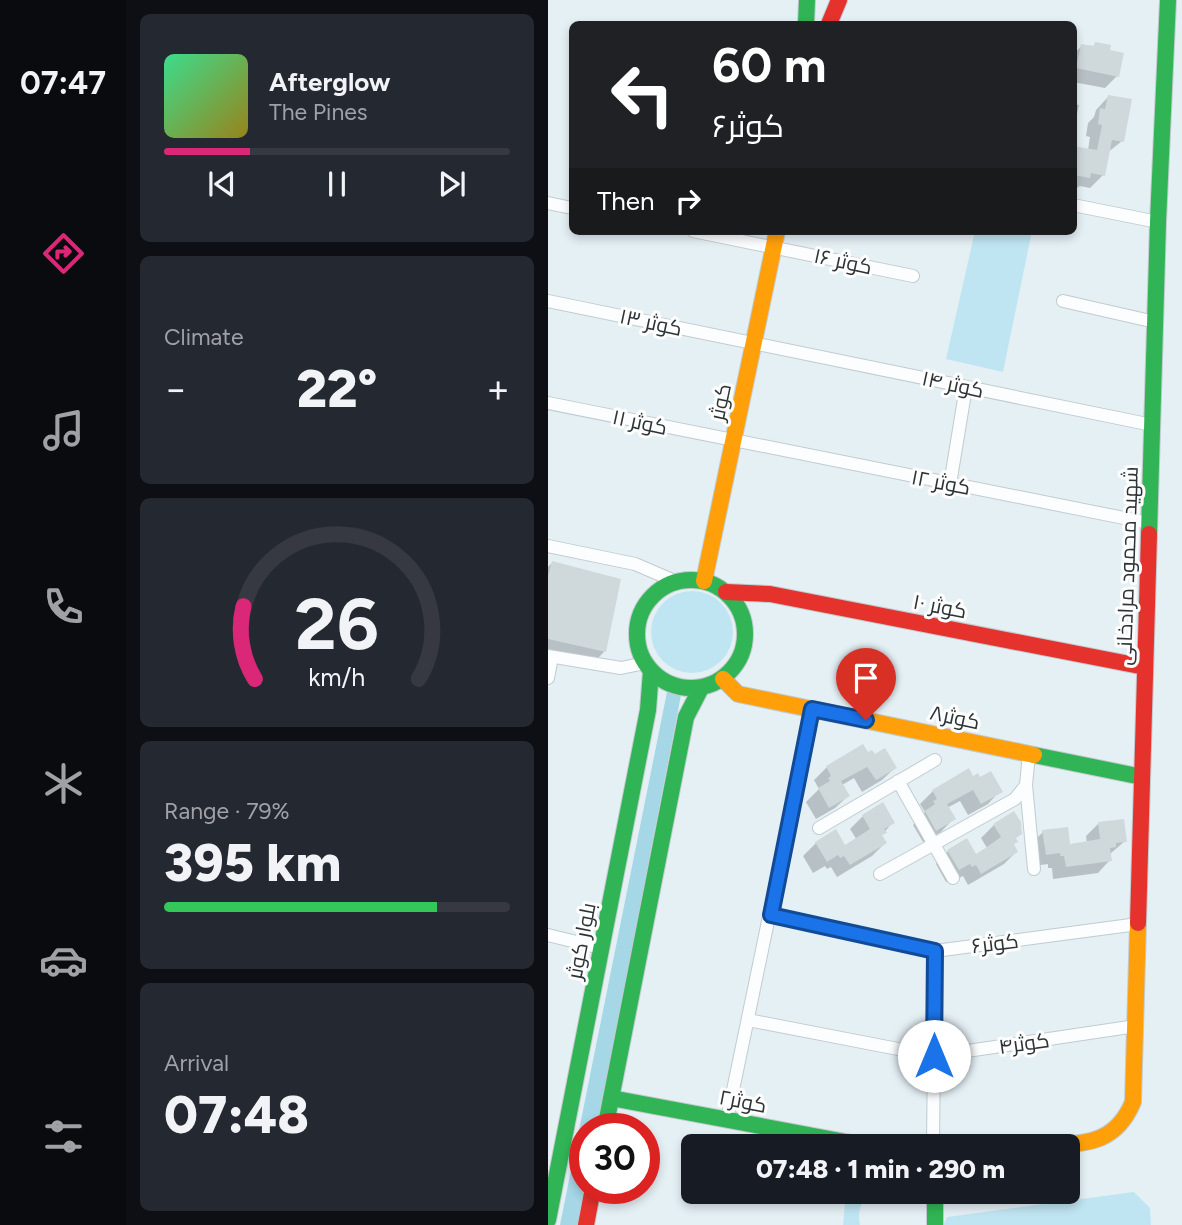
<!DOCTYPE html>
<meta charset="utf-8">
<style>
body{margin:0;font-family:Figtree,Cairo,sans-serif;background:#242831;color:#f1f3f6;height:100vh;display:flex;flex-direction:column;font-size:26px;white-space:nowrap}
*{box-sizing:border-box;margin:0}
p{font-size:23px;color:#9ea1a6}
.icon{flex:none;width:38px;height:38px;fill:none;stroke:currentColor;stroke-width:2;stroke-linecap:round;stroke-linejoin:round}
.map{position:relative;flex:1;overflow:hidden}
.panel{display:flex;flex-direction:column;gap:14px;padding:14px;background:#0d0f14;width:422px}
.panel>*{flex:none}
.guide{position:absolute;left:21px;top:21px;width:508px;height:214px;border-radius:10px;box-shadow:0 4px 10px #0003;background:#202124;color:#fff;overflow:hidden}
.speed{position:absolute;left:21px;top:1113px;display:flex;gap:14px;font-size:35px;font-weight:700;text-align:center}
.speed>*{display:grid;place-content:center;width:91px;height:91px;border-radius:50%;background:#171b24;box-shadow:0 4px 10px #0003;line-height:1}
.speed .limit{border:10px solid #d22;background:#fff;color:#111}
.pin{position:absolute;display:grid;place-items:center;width:60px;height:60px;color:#fff;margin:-72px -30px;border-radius:50% 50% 50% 0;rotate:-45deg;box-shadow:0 0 7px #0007}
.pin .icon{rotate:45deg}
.me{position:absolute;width:77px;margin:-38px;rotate:0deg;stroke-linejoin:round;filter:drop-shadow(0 0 5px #0008)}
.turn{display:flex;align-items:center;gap:24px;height:147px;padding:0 28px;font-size:32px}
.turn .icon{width:91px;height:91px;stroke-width:2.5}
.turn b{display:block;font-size:49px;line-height:60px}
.then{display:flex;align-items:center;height:66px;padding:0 28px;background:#0003;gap:14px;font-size:26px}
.big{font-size:52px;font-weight:800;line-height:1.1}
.panel .tile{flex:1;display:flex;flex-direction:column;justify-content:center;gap:10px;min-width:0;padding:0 24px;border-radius:10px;background:#242831}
.panel .dial{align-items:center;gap:0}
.dial svg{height:182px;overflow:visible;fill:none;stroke:#363941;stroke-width:7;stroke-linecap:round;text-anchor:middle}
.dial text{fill:#f1f3f6;stroke:none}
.song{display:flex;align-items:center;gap:21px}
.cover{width:84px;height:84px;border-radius:10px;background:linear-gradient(135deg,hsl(150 70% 55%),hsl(50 70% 35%))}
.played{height:7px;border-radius:4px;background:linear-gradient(90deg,#db2777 25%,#363941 25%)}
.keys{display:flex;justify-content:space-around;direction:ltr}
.heat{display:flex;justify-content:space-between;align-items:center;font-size:38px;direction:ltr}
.charge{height:10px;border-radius:5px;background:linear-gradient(90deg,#34c759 79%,#363941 0)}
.trip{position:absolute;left:133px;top:1134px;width:399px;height:70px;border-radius:10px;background:#171b24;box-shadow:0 4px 10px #0003;font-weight:800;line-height:70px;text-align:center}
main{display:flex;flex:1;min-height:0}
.dock{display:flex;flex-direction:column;width:126px;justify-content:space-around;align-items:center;background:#090b0e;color:#9ea1a6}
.dock .icon{width:49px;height:49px}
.dock .current{color:#db2777}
.dock b{font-size:32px;color:#f1f3f6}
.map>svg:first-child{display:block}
</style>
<main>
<nav class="dock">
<b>07:47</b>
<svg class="icon current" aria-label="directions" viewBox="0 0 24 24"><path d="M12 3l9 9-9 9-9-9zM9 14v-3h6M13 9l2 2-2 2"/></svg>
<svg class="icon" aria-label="music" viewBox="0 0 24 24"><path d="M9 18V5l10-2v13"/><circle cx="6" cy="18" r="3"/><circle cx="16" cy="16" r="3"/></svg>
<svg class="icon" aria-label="phone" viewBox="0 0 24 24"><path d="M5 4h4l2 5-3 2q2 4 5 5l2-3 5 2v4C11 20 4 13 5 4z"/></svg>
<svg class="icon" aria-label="climate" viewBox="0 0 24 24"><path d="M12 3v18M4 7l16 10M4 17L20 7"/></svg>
<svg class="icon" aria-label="car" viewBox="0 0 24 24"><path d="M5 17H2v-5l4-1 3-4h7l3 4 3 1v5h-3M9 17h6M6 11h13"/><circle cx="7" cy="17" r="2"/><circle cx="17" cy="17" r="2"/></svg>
<svg class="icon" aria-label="filters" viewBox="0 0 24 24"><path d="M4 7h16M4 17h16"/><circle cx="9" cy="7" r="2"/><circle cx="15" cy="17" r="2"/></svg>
</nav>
<section class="panel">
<div class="tile">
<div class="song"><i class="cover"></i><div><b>Afterglow</b><p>The Pines</p></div></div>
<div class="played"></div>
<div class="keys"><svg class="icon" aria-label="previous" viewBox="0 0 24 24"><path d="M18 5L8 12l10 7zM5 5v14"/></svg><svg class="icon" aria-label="pause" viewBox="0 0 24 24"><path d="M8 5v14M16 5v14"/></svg><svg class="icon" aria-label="next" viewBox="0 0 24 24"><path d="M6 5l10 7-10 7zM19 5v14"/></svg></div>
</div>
<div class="tile"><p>Climate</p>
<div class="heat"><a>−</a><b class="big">22°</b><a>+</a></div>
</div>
<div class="tile dial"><svg viewBox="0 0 100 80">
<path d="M14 69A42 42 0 1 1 86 69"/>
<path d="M14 69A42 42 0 0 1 9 37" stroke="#db2777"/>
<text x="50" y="56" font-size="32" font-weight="700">26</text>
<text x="50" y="72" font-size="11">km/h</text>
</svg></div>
<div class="tile"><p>Range · 79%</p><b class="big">395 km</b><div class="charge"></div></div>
<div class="tile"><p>Arrival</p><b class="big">07:48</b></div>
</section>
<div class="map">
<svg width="635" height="1225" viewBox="0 0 635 1225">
<rect width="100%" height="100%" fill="#e5f0f5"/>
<path fill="#c0e5f2" d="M427,231H484L455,372L398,359Z
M103 632a41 41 0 1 1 82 0a41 41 0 1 1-82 0Z
M298,1192H324C313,1201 309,1211 312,1225H295Z
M586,1192L602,1208L603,1225H395L399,1217Z"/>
<path fill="#a5d7e7" d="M119,692L133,695L49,1129H37L38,1188L30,1225H12Z"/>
<path fill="#0003" d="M547,44L569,76L557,88L525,82V54L534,46L544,48Z
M525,89L528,90L526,104L531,105L528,118L525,122Z
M560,97L574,141L559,153L555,175L542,188L532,186L525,190V147L540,150L542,137L538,136L540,123L546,117L548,110Z
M4,563L56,652L48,660L0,649V567Z
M319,755L347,768L334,780L314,792L306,778L294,785L300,796L287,808L268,819L258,802L271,789L266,780L279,767Z
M425,778L452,791L440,804L420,815L412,801L399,808L405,819L393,832L375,842L365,825L377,812L372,804L385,791Z
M334,805L345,822L333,836L337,843L324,856L289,877L283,867L279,869L277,866L265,873L255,856L268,843L296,847L309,840L302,829L315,816Z
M550,824L577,841L562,854V860L550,873L505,879L504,868H500V864L485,866L483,844L495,832L521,846L539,843L538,836Z
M446,825L467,839L464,845L468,852L456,864L420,885L415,876L411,878L409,875L398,882L388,864L400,851L428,856L439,848L433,838Z"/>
<path fill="#cfd8db" d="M547,42L563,45L562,50L576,53L571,77L528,68L533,44L546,46Z
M560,95L584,99L576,142L564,140L557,176L543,173L542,178L526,175L525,146L549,150L554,125L550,124L552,108L557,109Z
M4,561L73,579L58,652L0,639V576Z
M315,744L320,752L324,750L327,754L337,748L349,768L328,780L319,767L293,781L302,796L281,808L270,788L282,781L280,778L283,776L278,766Z
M421,768L425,776L430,773L432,777L443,771L455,792L433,804L425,790L399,804L408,819L388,831L377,811L387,804L385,801L389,799L384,790Z
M335,802L347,823L336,829L339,833L334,835L339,843L302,865L296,856L292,858L290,855L279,862L267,842L288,829L297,845L305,840L322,829L314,815Z
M466,811L473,822L474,834L468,838L470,842L466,844L470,852L433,874L428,865L424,867L422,864L411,870L399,850L419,838L428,854L436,849L453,837L445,824Z
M576,819L579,842L568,843V847L562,848L564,861L518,867L516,856H512V853L498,855L494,830L520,827L522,844L552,839L550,822Z"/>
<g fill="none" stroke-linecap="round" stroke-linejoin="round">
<defs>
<path id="street" d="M0,203L24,208
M525,205L610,222
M145,231L365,276
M0,301L604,425
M515,301L607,322
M0,403L601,523
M402,484L418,387
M0,546L87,564L129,582
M0,656L73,668L97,663
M0,678L4,657
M350,781L405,878
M478,785L486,869
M271,828L387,760
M332,874L467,799L478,785L481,754
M223,915L387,951L590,924
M0,935L53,948
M200,1020L386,1056L588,1026
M179,1119L264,709
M385,1146L387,951"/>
<path id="fast" d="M258,24L259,0
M601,534L610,222L620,0
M89 634a54 54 0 1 1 108 0a54 54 0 1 1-108 0Z
M486,755L594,777
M63,1098L319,1146
M57,1129L138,717L153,688
M387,1192V1225
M0,1220L100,710L103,671"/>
<path id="slow" d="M156,581L229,231
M175,679L190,694L486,755
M496,1146C537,1143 567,1145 585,1102L590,923"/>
<path id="jam" d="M281,24L291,0
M178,592L222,594L597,667
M590,923L601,534
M38,1225L45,1188"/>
</defs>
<use href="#street" stroke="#c2cbce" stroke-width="14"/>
<use href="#fast" stroke="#c2cbce" stroke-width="18"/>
<use href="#slow" stroke="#c2cbce" stroke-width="18"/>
<use href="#jam" stroke="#c2cbce" stroke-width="18"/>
<use href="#street" stroke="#fbfdfe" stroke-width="12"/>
<use href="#fast" stroke="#30b455" stroke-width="16"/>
<use href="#slow" stroke="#ff9f0a" stroke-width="16"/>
<use href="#jam" stroke="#e5322d" stroke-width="16"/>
</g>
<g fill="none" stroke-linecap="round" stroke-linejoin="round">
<defs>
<path id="route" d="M318,720L264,709L223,915L387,951L386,1056"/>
</defs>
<use href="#route" stroke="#114b97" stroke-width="18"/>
<use href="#route" stroke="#1a73e8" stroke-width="12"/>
</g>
<g text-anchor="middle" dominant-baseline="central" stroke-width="6" stroke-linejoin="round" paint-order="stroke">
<g font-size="21" fill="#2c3436" stroke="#fdfdfd">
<text transform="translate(295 261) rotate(12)">کوثر ۱۶</text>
<text transform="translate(103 322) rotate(12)">کوثر ۱۳</text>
<text transform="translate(405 384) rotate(12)">کوثر ۱۴</text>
<text transform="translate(172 402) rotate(-78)">کوثر</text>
<text transform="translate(92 422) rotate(12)">کوثر ۱۱</text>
<text transform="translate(393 482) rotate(11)">کوثر ۱۲</text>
<text transform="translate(579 566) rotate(-88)">شهید محمود مرادخانی</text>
<text transform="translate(392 606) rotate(11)">کوثر ۱۰</text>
<text transform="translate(407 717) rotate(12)">کوثر۸</text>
<text transform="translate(33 941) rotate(-79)">بلوار کوثر</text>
<text transform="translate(447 943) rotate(-7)">کوثر۶</text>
<text transform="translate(476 1043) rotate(-8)">کوثر۴</text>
<text transform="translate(195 1101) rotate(11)">کوثر۲</text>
</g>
</g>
</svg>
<div class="speed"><div class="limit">30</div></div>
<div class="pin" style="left:318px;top:720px;background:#d93025"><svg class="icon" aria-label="arrive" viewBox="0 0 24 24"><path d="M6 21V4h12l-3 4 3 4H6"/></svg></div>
<svg class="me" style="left:386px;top:1056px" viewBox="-20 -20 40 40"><circle r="19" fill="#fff"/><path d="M0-13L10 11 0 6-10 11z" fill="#1a73e8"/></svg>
<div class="trip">07:48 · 1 min · 290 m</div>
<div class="guide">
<div class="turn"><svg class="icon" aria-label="left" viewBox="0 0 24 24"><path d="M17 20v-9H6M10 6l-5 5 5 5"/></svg><div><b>60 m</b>کوثر۶</div></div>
<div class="then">Then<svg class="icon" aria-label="right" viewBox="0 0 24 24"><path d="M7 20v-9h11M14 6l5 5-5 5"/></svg></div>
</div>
</div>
</main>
